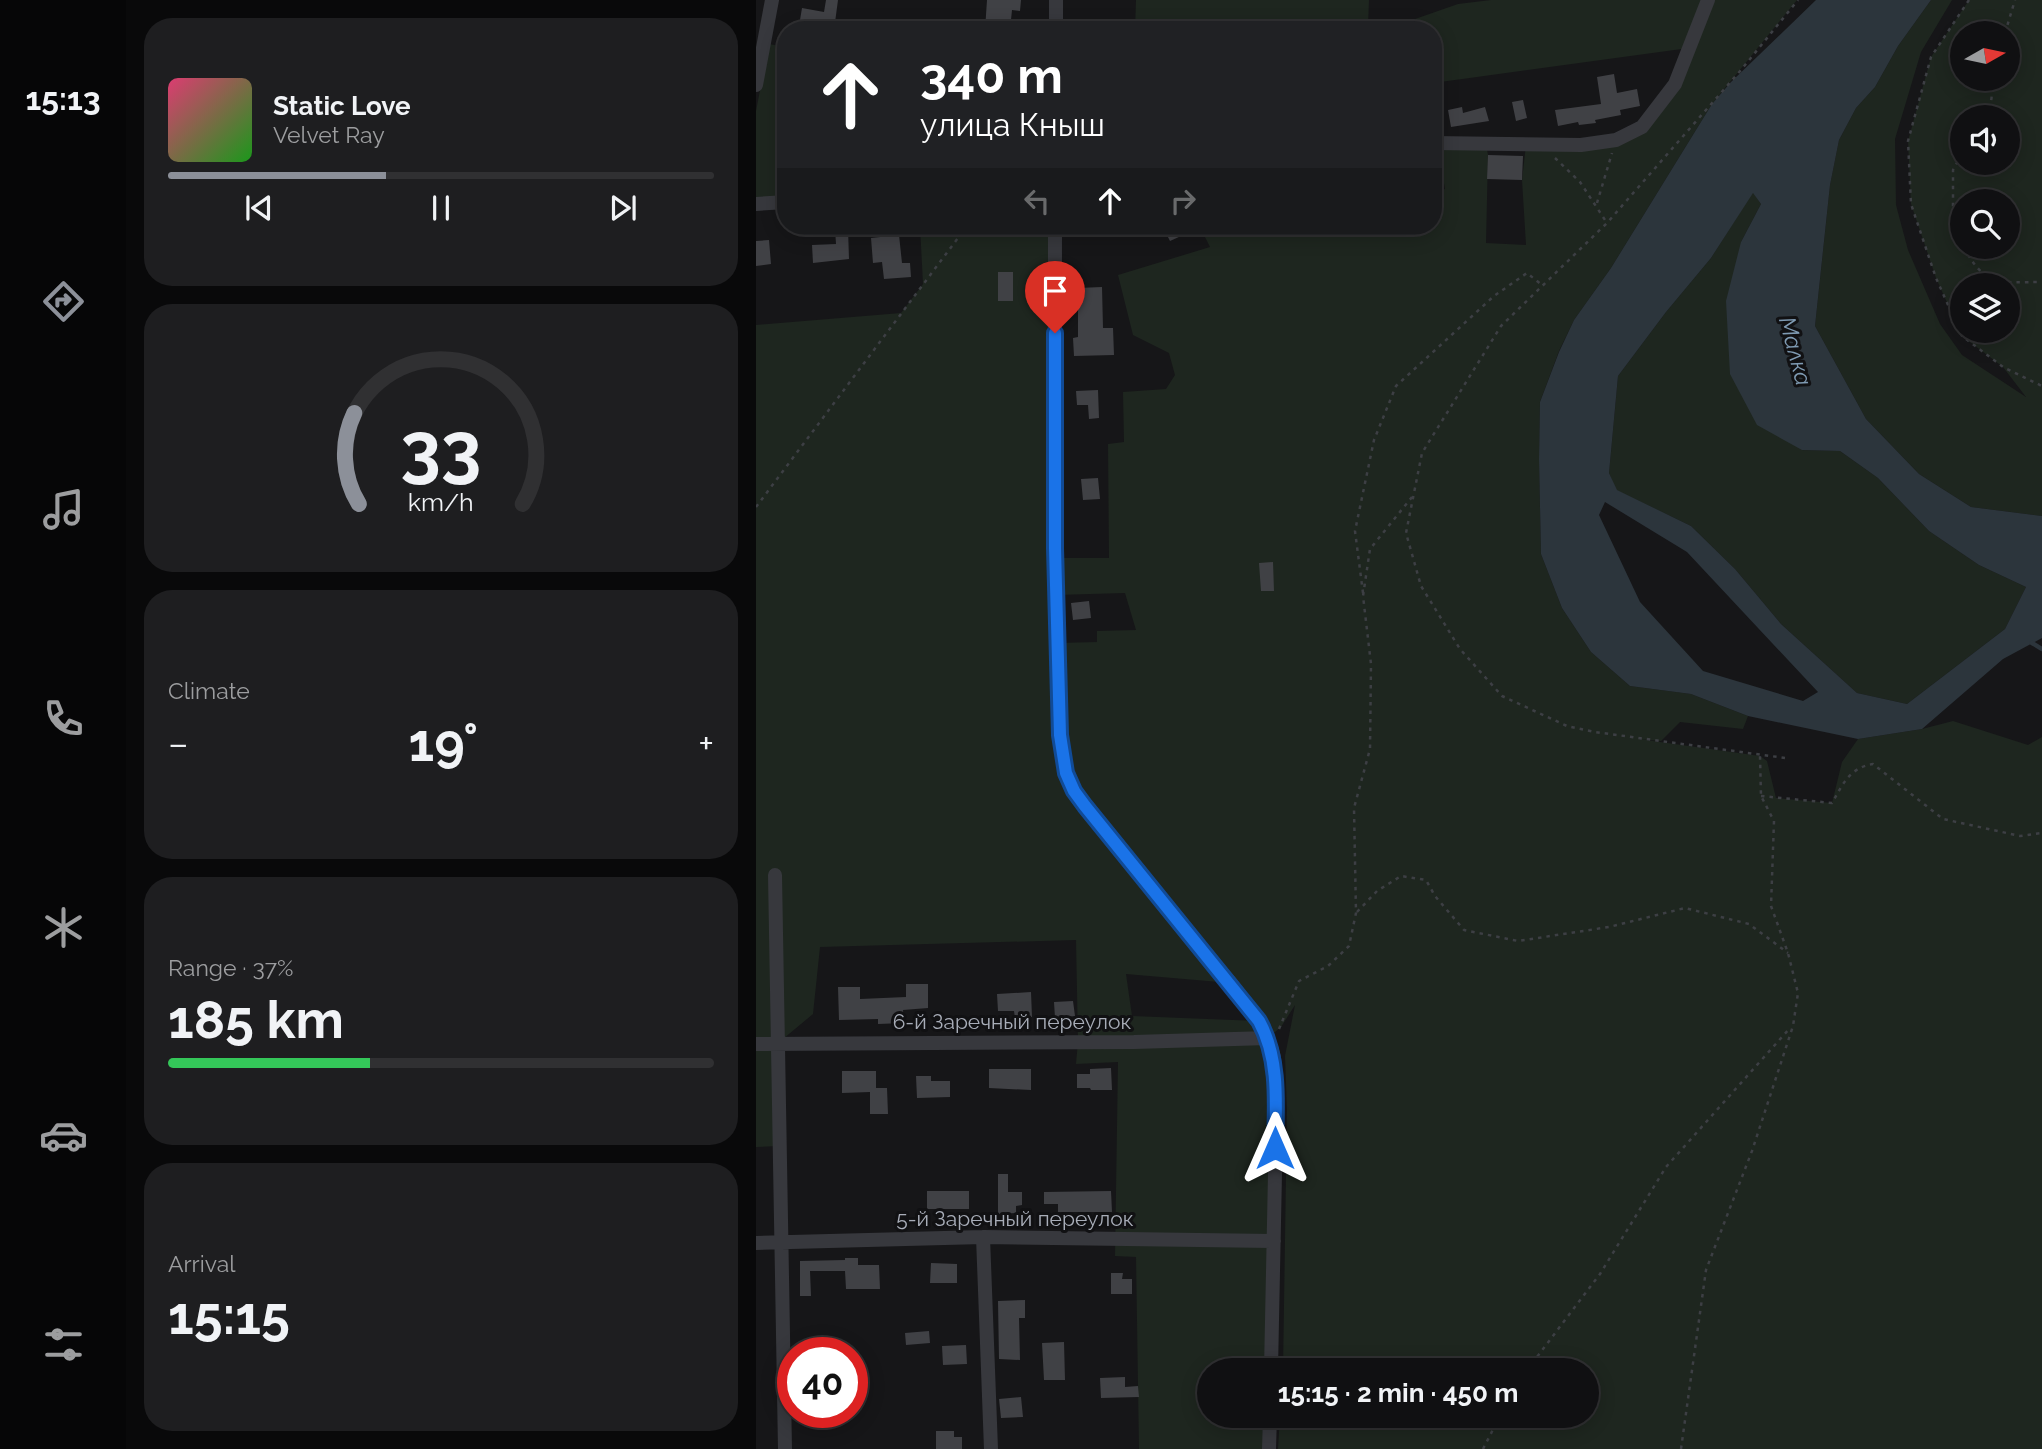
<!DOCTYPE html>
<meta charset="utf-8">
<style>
body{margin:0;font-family:Raleway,sans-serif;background:#1e1e20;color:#f1f3f6;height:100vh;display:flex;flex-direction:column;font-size:26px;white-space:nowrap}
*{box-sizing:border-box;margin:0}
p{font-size:23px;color:#9c9d9f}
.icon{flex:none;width:38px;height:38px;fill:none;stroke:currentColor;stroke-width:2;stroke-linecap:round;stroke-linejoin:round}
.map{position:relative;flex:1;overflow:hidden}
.sheet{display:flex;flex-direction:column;gap:18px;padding:18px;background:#09090a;width:630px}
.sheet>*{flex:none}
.guide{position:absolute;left:21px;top:21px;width:665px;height:214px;border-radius:28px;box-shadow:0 4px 18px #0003,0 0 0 2px #303032;background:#202124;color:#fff;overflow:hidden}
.needle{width:46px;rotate:81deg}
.tools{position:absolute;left:1194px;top:21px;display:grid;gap:14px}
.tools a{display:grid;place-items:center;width:70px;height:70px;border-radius:50%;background:#101012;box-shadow:0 4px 18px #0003,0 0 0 2px #303032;font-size:35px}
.speed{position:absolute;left:21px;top:1337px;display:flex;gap:14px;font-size:35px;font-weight:700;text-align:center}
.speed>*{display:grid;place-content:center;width:91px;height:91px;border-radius:50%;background:#101012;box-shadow:0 4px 18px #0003,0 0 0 2px #303032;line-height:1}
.speed .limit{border:10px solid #d22;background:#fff;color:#111}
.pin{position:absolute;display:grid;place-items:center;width:60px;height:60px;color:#fff;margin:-72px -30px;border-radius:50% 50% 50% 0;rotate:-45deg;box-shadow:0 0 7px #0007}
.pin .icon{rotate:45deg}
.me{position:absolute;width:77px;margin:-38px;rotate:0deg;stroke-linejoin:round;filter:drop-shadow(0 0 5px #0008)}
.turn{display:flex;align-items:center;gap:24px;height:147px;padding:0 28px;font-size:32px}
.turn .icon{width:91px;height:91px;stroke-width:2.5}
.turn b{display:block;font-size:49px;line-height:60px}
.lanes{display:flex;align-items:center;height:66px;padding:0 28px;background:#0003;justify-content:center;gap:35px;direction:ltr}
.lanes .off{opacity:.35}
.big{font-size:52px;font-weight:700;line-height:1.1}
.sheet .card{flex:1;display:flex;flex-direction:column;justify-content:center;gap:10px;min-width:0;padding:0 24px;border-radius:28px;background:#1e1e20}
.sheet .dial{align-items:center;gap:0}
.dial svg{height:182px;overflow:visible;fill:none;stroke:#303032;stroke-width:7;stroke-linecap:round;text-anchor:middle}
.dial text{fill:#f1f3f6;stroke:none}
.song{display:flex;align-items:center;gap:21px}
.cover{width:84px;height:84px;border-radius:10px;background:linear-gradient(135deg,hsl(340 70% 55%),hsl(120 70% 35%))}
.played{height:7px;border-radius:4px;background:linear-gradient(90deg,#8c9099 40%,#303032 40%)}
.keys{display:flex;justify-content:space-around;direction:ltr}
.heat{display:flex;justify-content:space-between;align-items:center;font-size:38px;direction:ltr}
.charge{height:10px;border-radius:5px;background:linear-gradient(90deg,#34c759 37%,#303032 0)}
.trip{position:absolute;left:441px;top:1358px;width:402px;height:70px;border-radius:35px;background:#101012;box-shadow:0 4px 18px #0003,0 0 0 2px #303032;font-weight:700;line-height:70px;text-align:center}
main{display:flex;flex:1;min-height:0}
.tabs{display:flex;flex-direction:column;width:126px;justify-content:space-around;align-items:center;background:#060607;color:#9c9d9f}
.tabs .icon{width:49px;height:49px}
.tabs .current{color:#8c9099}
.tabs b{font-size:32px;color:#f1f3f6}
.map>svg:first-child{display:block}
</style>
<main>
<nav class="tabs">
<b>15:13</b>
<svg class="icon current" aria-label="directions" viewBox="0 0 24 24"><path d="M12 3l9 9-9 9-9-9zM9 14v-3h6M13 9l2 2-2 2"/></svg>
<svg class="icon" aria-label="music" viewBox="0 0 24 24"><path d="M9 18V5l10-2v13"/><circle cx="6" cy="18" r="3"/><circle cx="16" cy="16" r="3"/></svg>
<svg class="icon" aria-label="phone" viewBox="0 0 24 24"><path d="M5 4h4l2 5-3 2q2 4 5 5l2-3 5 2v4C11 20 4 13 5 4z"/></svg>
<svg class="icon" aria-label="climate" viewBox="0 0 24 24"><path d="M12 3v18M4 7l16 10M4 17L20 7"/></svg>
<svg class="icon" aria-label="car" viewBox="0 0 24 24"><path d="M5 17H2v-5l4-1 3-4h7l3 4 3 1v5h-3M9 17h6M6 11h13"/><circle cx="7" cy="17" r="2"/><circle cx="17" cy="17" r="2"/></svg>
<svg class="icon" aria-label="filters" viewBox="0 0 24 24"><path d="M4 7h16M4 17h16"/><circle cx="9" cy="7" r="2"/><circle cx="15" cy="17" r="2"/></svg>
</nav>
<section class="sheet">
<div class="card">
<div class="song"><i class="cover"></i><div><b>Static Love</b><p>Velvet Ray</p></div></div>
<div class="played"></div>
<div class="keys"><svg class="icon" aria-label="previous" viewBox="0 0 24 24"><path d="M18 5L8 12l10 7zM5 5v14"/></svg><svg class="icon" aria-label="pause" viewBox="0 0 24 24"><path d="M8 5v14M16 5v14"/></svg><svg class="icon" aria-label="next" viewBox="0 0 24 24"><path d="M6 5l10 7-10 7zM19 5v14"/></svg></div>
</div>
<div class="card dial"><svg viewBox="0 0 100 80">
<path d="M14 69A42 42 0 1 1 86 69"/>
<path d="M14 69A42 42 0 0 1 12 29" stroke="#8c9099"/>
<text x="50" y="56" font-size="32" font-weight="700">33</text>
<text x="50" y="72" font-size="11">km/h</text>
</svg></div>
<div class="card"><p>Climate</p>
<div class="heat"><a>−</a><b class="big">19°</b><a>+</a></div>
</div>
<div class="card"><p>Range · 37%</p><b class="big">185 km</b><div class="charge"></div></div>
<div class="card"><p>Arrival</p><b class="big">15:15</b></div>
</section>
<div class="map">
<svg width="1286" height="1449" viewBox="0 0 1286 1449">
<rect width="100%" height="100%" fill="#161618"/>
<path fill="#1e261f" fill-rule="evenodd" d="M380,0H613L612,27L639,26L702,4L735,0H1041L956,104L855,268L818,320L803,351L784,402L783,459L785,554L806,608L835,652L874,686L935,694L992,716L987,729L924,722L905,741L883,739L1004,756L1011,761L1020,798L1076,803L1086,762L1102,739L1166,729L1197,721L1272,745L1286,737V1449H522L524,1416H831V1370H527L531,1110L529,1056L539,1005L525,1027L512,1038L515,1370H453V1416H514L513,1449H383L380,1257L359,1256L362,1062L320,1064L322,1042L320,940L64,947L57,1014L21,1044L23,1146L0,1147V325L145,313L167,284L164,226H299V558H353L352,444L368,442L367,392L410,389L419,375L413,353L377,335L362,275L454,247L447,233L471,226H677V192L689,189L681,143L730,144L732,155L730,243L770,245L766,180L770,145H825L886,127L933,48L677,83V30H379ZM369,593L380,630L341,631V642L302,643L300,595ZM370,974L475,983L502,1021L376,1016Z
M1175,0H1196L1165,52L1139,139L1140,205L1152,250L1184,324L1206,355L1270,397L1247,367L1206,336L1180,278L1155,204L1152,141L1175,57L1213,0H1286V516L1215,507L1163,474L1110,419L1059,326L1074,185L1083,140L1100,108L1119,87L1142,46ZM1206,33H1251V79H1206ZM1206,117H1251V163H1206ZM1206,201H1251V247H1206ZM1206,285H1251V331H1206Z
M13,44L30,47V196L0,198V111Z
M997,192L1005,204L985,242L1046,450L1084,451L1122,478L1173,531L1223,565L1270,587L1249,629L1151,704L1101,693L1025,624L979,569L935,526L860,490L853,473L862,376L910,312L955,258Z"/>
<path fill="#2c353c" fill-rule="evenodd" d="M1060,0H1175L1142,46L1119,87L1100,108L1083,140L1074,185L1059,326L1110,419L1163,474L1215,507L1286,516V638L1247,659L1166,729L1102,739L992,716L935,694L874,686L835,652L806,608L785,554L783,459L784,402L803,352L818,320L855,268L956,104L975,82ZM997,193L1005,204L985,242L970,301L974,374L1001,425L1046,450L1084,451L1122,478L1173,531L1223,565L1270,587L1249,629L1151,704L1101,693L1025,624L979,569L935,526L861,490L853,473L862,376L910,312L955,258ZM849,502L931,552L1062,692L1047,701L947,671L884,602L843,515Z"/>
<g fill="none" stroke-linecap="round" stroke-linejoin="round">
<path stroke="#2c353c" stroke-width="4.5" d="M1276,643L1286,649"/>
</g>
<path fill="#404145" d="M70,0H82L78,30L43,26L46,8L68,12Z
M231,0H265L264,11L256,10L254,30H229Z
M858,74L861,93L881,89L884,106L864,110L865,115L839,120L840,123L823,125L822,122L802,126L799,110L845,104L841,77Z
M767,100L771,118L760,121L756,102Z
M706,107L707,113L729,107L733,121L695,127L692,110Z
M732,155L767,156L766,180L731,179Z
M414,226H447L414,241L408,229Z
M92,228L93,259L57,263L56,245L80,244L79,229Z
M143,235L146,263H154L155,277L128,279L126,262L117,263L115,238Z
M13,240L15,264L0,266V241Z
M242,272H257V301H242Z
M346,287L347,328H357L358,355L318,356L317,338L322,337V288Z
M342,390L343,418L333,419L332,405H321L320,391Z
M342,478L344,499L327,500L325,479Z
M517,562L518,591H505L503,563Z
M333,601L335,618L317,620L315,603Z
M150,984H172V1008L147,1010L148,1023L122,1024V1019L83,1020L82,987H104V999L150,997Z
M275,992L276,1017L259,1018L258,1011H242L241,994Z
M317,1001L319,1016L299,1018L298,1002Z
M355,1068L356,1090H335L334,1088H321V1074H334V1069Z
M233,1069H275V1090L233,1088Z
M86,1071H120V1088H131L132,1114H114V1092L86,1093Z
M160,1076H175V1081H194V1097L161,1098Z
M242,1174H252V1192H266V1205L260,1206V1213L242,1214Z
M171,1191H213V1209H171Z
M355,1191L356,1212H302V1204H288V1192Z
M89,1258H102V1265H123L124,1289H90L89,1271H54L55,1296H44V1261L89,1260Z
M175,1263L201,1264V1283H174Z
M355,1273H367L366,1279H376V1294H355Z
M269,1300V1318H263L264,1360L243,1359L242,1301Z
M173,1331L174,1343L150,1345L149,1333Z
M308,1342L309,1380H288L286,1343Z
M210,1345L211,1364L187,1365L186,1346Z
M369,1377V1387L382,1386L383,1397L345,1398L344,1378Z
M265,1397L267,1417L245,1418L243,1399Z
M180,1431H198V1437H206V1449H180Z"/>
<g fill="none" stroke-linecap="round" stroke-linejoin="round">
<path stroke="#3d3f44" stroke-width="2.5" stroke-dasharray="3.5 5" stroke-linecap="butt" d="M1213,0L1175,57L1152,141L1155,204L1180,278L1206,336L1247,367L1286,386
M1249,33L1259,0
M1233,117L1238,79
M1206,154L1197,170V207L1206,242
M799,158L824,182L851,223
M841,203L856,153
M1208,247C1229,288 1245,282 1286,282
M0,507L211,226
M607,593L599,531L618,440L640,386L738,296L771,273L786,285
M1029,758L839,732L811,726L746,696L704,649L665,586L650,533L666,453L745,326L851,223L985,70L1042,0
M1005,796L1076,803C1087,784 1093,768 1117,764L1187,819L1264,836L1286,833
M601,912L621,891L645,876L670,880L679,896L708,930L762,941L853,927L929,908L993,924L1032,953
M523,1029L543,981L572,966L593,946L600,913L598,808L614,749L615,664L607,596L614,549L656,497
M771,1370L844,1274L910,1167L1034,1028
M727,1449L744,1416
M925,1449L950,1270L996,1151L1037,1026L1042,993L1032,953L1015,906L1018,821L1005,796L1004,756"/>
<path stroke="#37383d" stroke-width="14" d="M300,30V0
M0,85L16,0
M677,143L825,145L860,140L886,127L919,84L952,0
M0,204L30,202
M299,226C299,362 297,498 301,634C303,685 297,743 318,791L392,886L475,983L503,1021L512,1038L518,1057L520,1124L515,1370
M19,875L29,1449
M0,1044L378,1042L512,1038
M227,1237L235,1449
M0,1243L227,1237L518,1241
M513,1449L514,1416"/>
</g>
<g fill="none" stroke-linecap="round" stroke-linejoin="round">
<defs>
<path id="route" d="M299,333V548L304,735L310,773L318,791L329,806L503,1021C524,1059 520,1105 519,1148"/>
</defs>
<use href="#route" stroke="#114b97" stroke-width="18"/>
<use href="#route" stroke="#1a73e8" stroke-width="12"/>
</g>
<g text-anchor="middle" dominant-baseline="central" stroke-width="6" stroke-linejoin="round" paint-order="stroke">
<g font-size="21" fill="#a8adb8" stroke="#111113">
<text x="256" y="1021">6-й Заречный переулок</text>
<text x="259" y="1218">5-й Заречный переулок</text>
</g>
<g font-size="23" font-style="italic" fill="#7f9bb3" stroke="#111113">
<text transform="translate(1040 351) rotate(75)">Малка</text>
</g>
</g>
</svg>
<div class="tools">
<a><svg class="needle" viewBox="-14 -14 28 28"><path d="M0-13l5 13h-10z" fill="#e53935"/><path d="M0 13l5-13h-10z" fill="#9c9d9f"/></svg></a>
<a><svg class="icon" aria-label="sound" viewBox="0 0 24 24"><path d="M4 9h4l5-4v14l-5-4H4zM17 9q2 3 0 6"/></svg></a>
<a><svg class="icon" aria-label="search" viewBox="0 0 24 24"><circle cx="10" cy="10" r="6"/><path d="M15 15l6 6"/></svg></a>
<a><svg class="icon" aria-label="layers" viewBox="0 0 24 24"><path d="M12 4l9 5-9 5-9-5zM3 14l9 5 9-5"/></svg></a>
</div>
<div class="speed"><div class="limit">40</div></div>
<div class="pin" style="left:299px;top:333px;background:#d93025"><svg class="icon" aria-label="arrive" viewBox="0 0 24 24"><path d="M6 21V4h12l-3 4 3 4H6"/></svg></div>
<svg class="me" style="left:519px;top:1148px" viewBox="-20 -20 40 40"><path d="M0-17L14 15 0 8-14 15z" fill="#1a73e8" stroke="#fff" stroke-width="4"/></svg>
<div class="trip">15:15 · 2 min · 450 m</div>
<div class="guide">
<div class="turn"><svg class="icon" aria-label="ahead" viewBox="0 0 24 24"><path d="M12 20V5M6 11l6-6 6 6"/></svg><div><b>340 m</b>улица Кныш</div></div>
<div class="lanes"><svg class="icon off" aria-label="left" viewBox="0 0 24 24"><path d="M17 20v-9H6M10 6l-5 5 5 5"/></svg><svg class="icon" aria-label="ahead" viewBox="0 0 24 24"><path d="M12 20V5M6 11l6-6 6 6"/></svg><svg class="icon off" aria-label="right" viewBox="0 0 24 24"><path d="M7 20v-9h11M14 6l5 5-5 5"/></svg></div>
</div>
</div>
</main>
